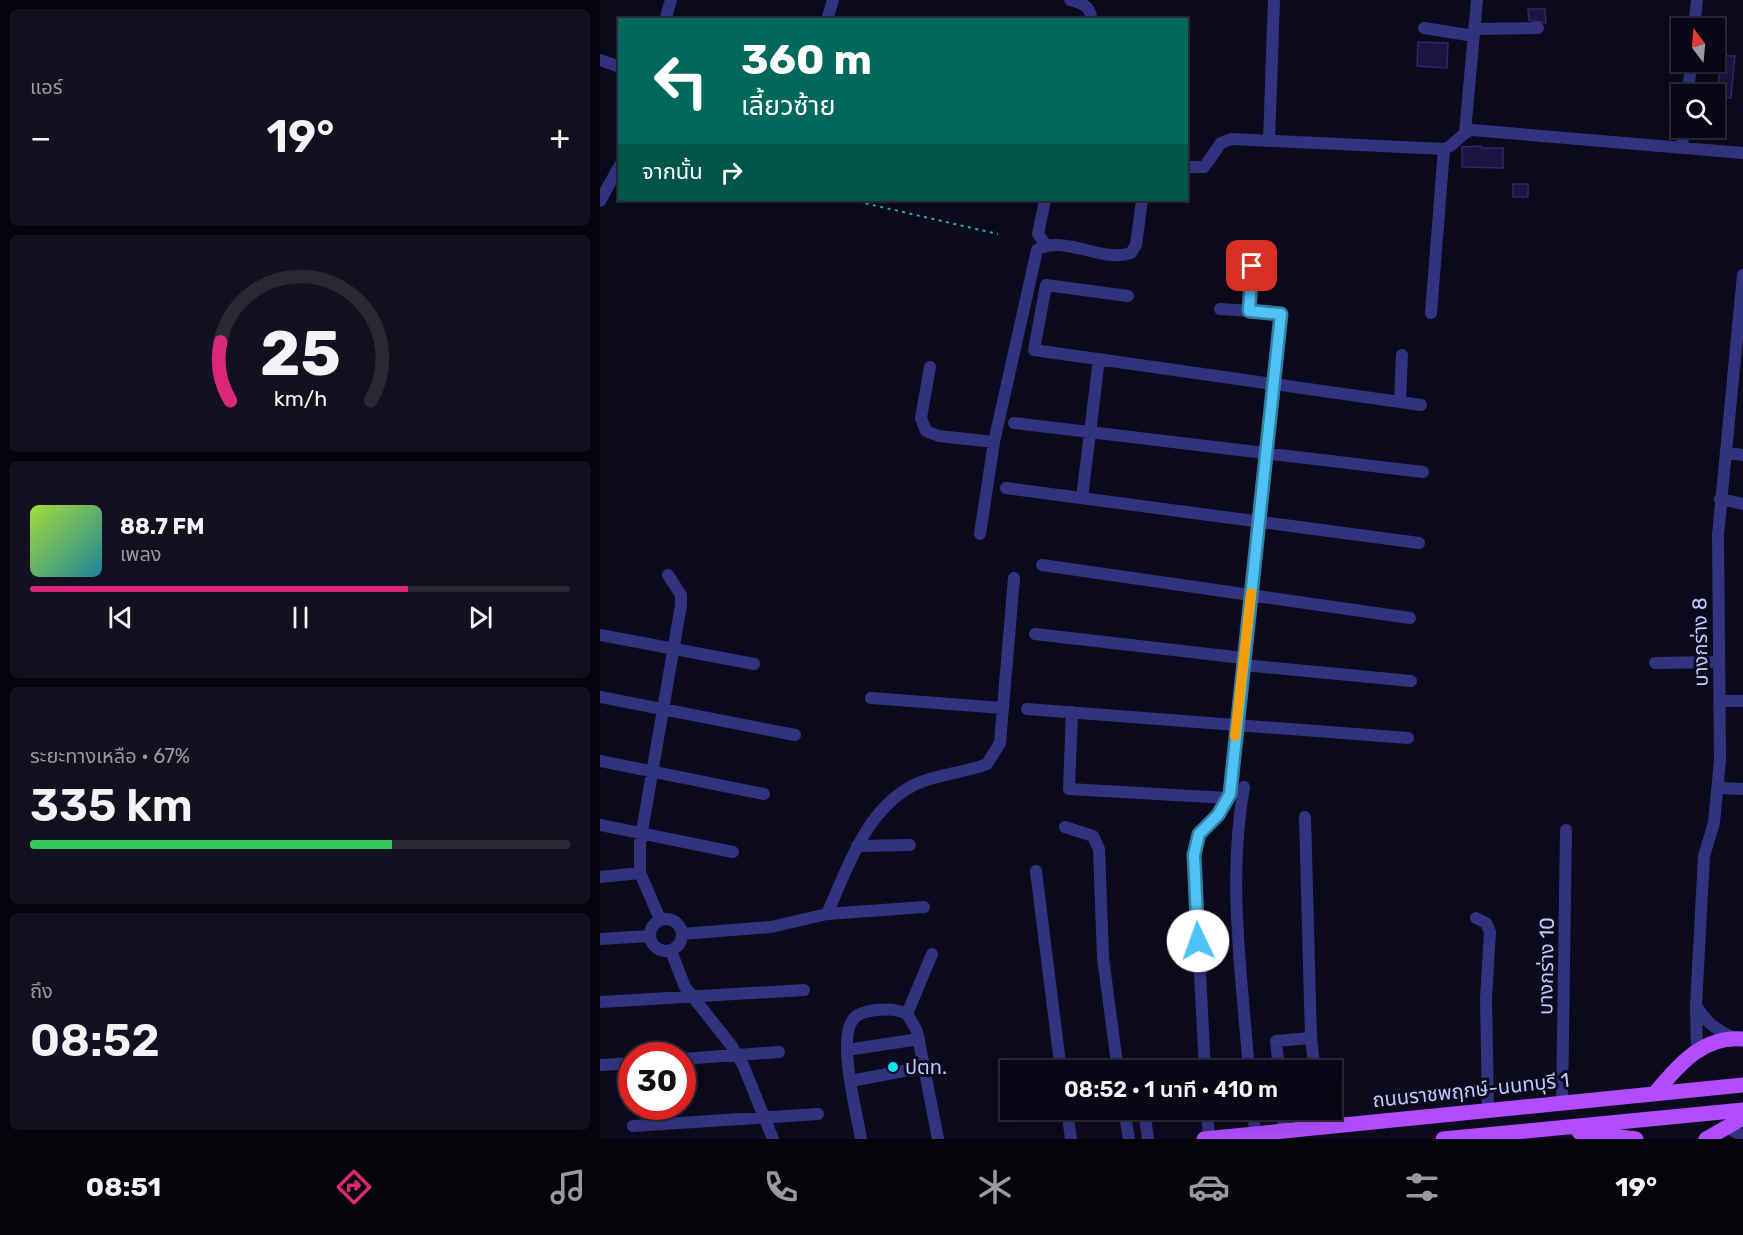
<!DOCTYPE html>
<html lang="th">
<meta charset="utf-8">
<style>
body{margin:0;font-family:Rubik,"Noto Sans Thai",sans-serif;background:#12111f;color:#f1f3f6;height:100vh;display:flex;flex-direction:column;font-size:22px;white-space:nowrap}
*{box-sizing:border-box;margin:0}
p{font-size:20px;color:#999aa1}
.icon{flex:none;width:33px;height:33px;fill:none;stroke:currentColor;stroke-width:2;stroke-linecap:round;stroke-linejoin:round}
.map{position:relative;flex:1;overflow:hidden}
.side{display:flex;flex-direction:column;gap:9px;padding:9px;background:#05040c;width:600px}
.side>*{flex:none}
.top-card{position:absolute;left:18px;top:18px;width:570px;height:183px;border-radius:0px;box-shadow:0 6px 24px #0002,0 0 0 2px #292935;background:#00695c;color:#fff;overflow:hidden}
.needle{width:39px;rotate:344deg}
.fabs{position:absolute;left:1071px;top:18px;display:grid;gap:12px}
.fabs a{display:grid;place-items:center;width:54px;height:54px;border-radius:0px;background:#090816;box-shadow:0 6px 24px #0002,0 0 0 2px #292935;font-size:30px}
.speed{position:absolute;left:18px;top:1042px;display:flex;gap:12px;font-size:30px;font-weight:700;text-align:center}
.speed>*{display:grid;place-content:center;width:78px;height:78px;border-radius:50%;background:#090816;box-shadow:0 6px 24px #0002,0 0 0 2px #292935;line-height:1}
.speed .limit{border:9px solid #d22;background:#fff;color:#111}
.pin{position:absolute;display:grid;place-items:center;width:51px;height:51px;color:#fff;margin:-26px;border-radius:12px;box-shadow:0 3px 9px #0006}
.me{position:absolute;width:66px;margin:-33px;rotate:357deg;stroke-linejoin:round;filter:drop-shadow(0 0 4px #0008)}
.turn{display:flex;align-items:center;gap:21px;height:126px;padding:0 24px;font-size:27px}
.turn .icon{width:78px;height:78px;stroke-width:2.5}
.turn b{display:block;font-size:42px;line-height:51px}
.then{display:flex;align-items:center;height:57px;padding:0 24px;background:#0003;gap:12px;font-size:22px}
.big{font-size:45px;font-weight:600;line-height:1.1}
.side .tile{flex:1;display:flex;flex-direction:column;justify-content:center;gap:9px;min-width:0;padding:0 21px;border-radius:9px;background:#12111f}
.side .dial{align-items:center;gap:0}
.dial svg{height:156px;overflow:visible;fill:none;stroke:#292935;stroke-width:7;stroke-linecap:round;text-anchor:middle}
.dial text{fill:#f1f3f6;stroke:none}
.song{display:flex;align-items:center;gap:18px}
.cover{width:72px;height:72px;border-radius:9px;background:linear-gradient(135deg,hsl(80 70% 55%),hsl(190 70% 35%))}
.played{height:6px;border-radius:3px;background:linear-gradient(90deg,#db2777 70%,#292935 70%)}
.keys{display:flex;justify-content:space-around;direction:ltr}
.heat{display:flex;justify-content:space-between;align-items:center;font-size:33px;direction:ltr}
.charge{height:9px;border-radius:4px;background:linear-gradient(90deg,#34c759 67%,#292935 0)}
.trip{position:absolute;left:400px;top:1060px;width:342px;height:60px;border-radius:0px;background:#090816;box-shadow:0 6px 24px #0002,0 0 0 2px #292935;font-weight:600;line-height:60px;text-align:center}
.tab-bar{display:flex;height:96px;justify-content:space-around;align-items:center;background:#040309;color:#999aa1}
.tab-bar .icon{width:42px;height:42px}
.tab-bar .active{color:#db2777}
.tab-bar b{font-size:27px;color:#f1f3f6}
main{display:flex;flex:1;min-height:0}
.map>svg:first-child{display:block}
</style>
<main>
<section class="side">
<div class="tile"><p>แอร์</p>
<div class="heat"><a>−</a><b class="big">19°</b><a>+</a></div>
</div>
<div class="tile dial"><svg viewBox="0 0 100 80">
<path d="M14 69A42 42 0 1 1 86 69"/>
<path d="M14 69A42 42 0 0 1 9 39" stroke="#db2777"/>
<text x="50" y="56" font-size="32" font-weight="700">25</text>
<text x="50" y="72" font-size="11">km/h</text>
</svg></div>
<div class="tile">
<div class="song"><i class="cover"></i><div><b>88.7 FM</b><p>เพลง</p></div></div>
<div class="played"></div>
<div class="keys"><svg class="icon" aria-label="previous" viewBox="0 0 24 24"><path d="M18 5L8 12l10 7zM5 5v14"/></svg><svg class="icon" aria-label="pause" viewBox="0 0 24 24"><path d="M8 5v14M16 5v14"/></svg><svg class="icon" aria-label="next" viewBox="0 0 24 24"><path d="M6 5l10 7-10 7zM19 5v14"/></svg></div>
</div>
<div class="tile"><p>ระยะทางเหลือ · 67%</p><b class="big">335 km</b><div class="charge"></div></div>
<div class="tile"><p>ถึง</p><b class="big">08:52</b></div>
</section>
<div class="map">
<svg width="1143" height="1139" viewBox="0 0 1143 1139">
<rect width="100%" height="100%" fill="#0c0a1d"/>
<path fill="#1b153f" stroke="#30266d" stroke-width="1.5" d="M928,9H945L946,23L929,20Z
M818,42L848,43L847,68L817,66Z
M1114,55L1135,56L1131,98L1117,96L1120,69H1114Z
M881,146V148H903V168L862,167V147Z
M913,184H928V197H913Z"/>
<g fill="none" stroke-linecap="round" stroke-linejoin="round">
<path stroke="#25b4a3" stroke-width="2" stroke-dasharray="3 4.5" stroke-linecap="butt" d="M251,200L398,234"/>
<path stroke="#32337f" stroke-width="12" d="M470,0C481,3 492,6 491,20
M65,20L71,0
M227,20L233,0
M824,28L874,36
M1094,28L1097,0
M874,29L938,28
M0,60L20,67
M1088,94L1091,62
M865,132L877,0
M669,141L674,0
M1082,148L1084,128
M586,167H604L621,143L631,139L844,149C856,145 860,133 872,130L1143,153
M445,200L438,234L446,245
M0,201L20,165
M528,296L446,285L434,350L821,405
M649,311L652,266
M831,313L844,149
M330,367L321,418L326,431L339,436L394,442L380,534
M800,402L802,355
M414,423L823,472
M394,442L437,250C465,234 500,263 531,253L536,245L542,200
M1126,452L1143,455
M406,488L819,543
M482,498L499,359
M1120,499L1143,504
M442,565L810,618
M435,634L643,658
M0,635L154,664
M1055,663L1119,662
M643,665L811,681
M0,697L195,735
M271,698L402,708
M1120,701H1143
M427,709L808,738
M472,712L469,789L627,798
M0,761L164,794
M644,787C627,881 642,977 649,1071
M1118,788L1143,789
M705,817L711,1038
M0,825L133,852
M465,827L493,836L499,849L503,958L518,1071
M257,846L310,845
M436,871L461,1071
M0,877L40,873
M227,914L324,907
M876,918L886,923L890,932L886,998L888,1110
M50 935a16 16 0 1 1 32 0a16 16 0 1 1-32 0Z
M60,919L40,873V843L81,605V595L68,575
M82,934L171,927L227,914C248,867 266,808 316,784C338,774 364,773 387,764L400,743L414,578
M0,939L49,936
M71,951L85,987L131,1045L143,1065L173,1139
M0,1002L204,990
M1097,1007C1107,1024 1118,1030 1135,1039
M307,1014L332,954
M247,1050L319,1039
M1097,1050L1096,1006L1104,856L1114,823L1120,760L1118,535L1143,275
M82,1059L179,1052
M1,1065L32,1063
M605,1071L594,855L599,834L619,815L630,794L681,313L620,309
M679,1071L676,1041L711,1038L715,1071
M251,1081L324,1067
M962,1102L966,830
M467,1110L471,1139
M524,1110L529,1139
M544,1110L548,1139
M607,1110L609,1138
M653,1110L655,1133
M682,1110L684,1130
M719,1110L721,1126
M33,1126L218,1114
M1128,1128L1143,1136
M261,1139C257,1114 238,1042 252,1021C256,1013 268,1011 276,1010C288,1009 297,1009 307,1014L317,1031L338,1139"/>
<path stroke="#b24dff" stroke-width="15" d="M1055,1093C1079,1065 1103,1035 1143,1039
M979,1132L1036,1139
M604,1139L1143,1085
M843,1139L1143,1110
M1106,1139L1143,1118"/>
</g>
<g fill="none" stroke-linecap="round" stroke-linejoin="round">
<defs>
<path id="route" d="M598,941L594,855L599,834L618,815L630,794L681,314L649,311L652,266"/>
</defs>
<use href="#route" stroke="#337fa1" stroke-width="15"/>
<use href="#route" stroke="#4fc3f7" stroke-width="10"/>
<path stroke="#f59e0b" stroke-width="10" d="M635,736L651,593"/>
</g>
<circle fill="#00e7f1" stroke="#0c0a1d" stroke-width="2" cx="293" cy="1067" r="6"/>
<g text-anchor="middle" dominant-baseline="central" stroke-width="6" stroke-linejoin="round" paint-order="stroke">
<g font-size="20" fill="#c9c6ff" stroke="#0c0a1d">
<text transform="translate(1100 642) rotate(-91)">บางกร่าง 8</text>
<text transform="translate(946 966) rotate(-89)">บางกร่าง 10</text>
<text transform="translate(871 1090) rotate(-6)">ถนนราชพฤกษ์-นนทบุรี 1</text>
</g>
<g font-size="20" fill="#c9c6ff" stroke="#0c0a1d" text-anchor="start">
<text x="305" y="1067">ปตท.</text>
</g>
</g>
</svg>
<div class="fabs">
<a><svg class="needle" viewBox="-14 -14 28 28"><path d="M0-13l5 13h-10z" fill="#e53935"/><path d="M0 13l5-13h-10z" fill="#999aa1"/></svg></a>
<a><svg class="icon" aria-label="search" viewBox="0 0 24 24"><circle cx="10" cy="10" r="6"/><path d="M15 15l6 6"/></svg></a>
</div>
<div class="speed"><div class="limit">30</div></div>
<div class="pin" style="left:652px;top:266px;background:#d93025"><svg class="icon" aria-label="arrive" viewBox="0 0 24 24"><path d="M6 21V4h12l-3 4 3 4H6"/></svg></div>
<svg class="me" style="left:598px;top:941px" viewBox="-20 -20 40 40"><circle r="19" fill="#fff"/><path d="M0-13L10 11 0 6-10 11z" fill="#4fc3f7"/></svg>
<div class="trip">08:52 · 1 นาที · 410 m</div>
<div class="top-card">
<div class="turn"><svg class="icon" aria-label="left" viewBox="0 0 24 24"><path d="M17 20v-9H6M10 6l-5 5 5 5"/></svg><div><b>360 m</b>เลี้ยวซ้าย</div></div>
<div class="then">จากนั้น<svg class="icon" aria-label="right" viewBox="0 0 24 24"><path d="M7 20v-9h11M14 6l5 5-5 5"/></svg></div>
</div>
</div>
</main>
<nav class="tab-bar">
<b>08:51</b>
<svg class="icon active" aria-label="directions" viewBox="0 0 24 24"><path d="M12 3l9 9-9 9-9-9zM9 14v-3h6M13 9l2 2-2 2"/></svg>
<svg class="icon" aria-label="music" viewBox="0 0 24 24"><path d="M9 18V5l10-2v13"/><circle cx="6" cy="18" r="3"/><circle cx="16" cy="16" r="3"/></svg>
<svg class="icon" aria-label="phone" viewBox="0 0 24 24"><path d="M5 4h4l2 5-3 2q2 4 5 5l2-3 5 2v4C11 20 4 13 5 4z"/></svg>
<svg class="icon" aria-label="climate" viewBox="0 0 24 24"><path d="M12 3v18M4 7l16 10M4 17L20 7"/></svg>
<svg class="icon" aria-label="car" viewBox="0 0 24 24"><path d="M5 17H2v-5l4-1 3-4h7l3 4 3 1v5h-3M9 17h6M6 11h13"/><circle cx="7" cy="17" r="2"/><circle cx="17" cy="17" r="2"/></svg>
<svg class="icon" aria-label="filters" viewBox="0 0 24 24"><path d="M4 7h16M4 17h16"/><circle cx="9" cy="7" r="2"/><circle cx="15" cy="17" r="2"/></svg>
<b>19°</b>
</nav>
